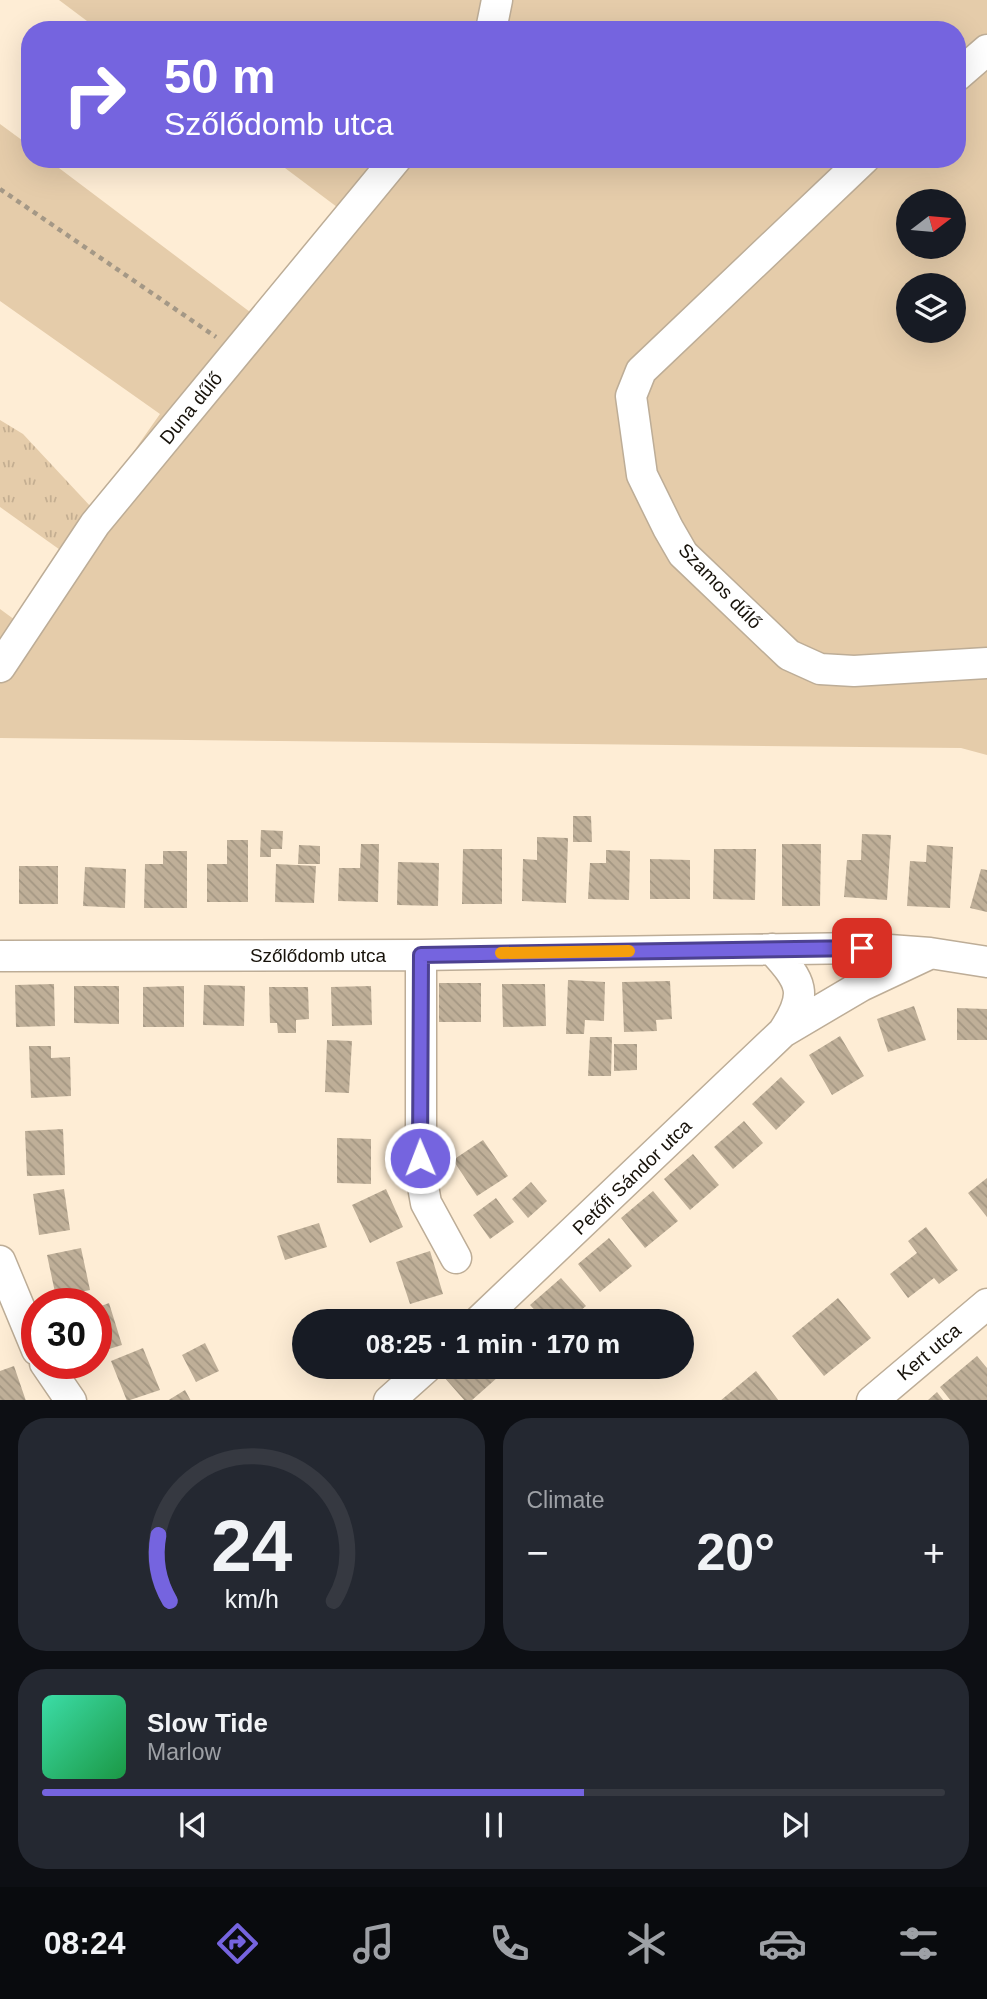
<!DOCTYPE html>
<meta charset="utf-8">
<style>
body{margin:0;font-family:Arial,sans-serif;background:#242831;color:#f1f3f6;height:100vh;display:flex;flex-direction:column;font-size:26px;white-space:nowrap}
*{box-sizing:border-box;margin:0}
p{font-size:23px;color:#9ea1a6}
.icon{flex:none;width:38px;height:38px;fill:none;stroke:currentColor;stroke-width:2;stroke-linecap:round;stroke-linejoin:round}
.map{position:relative;height:1400px;overflow:hidden}
.details{display:flex;flex-direction:column;gap:18px;padding:18px;background:#0d0f14;flex:1}
.details>*{flex:none}
.guide{position:absolute;left:21px;top:21px;width:945px;height:147px;border-radius:28px;box-shadow:0 7px 28px #0002;background:#7564df;color:#fff;overflow:hidden}
.needle{width:46px;rotate:74deg}
.tools{position:absolute;left:896px;top:189px;display:grid;gap:14px}
.tools a{display:grid;place-items:center;width:70px;height:70px;border-radius:50%;background:#171b24;box-shadow:0 7px 28px #0002;font-size:35px}
.speed{position:absolute;left:21px;top:1288px;display:flex;gap:14px;font-size:35px;font-weight:700;text-align:center}
.speed>*{display:grid;place-content:center;width:91px;height:91px;border-radius:50%;background:#171b24;box-shadow:0 7px 28px #0002;line-height:1}
.speed .limit{border:10px solid #d22;background:#fff;color:#111}
.pin{position:absolute;display:grid;place-items:center;width:60px;height:60px;color:#fff;margin:-30px;border-radius:14px;box-shadow:0 4px 10px #0006}
.me{position:absolute;width:77px;margin:-38px;rotate:359deg;stroke-linejoin:round;filter:drop-shadow(0 0 5px #0008)}
.turn{display:flex;align-items:center;gap:24px;height:147px;padding:0 28px;font-size:32px}
.turn .icon{width:91px;height:91px;stroke-width:2.5}
.turn b{display:block;font-size:49px;line-height:60px}
.big{font-size:52px;font-weight:700;line-height:1.1}
.details .card{flex:1;display:flex;flex-direction:column;justify-content:center;gap:10px;min-width:0;padding:0 24px;border-radius:28px;background:#242831}
.details .dial{align-items:center;gap:0}
.dial svg{height:182px;overflow:visible;fill:none;stroke:#363941;stroke-width:7;stroke-linecap:round;text-anchor:middle}
.dial text{fill:#f1f3f6;stroke:none}
.song{display:flex;align-items:center;gap:21px}
.cover{width:84px;height:84px;border-radius:10px;background:linear-gradient(135deg,hsl(160 70% 55%),hsl(140 70% 35%))}
.played{height:7px;border-radius:4px;background:linear-gradient(90deg,#7564df 60%,#363941 60%)}
.keys{display:flex;justify-content:space-around;direction:ltr}
.heat{display:flex;justify-content:space-between;align-items:center;font-size:38px;direction:ltr}
.details .tiles{flex:1;display:grid;gap:18px;grid-template-columns:1fr 1fr}
.card:last-child{grid-column:span 2}
.trip{position:absolute;left:292px;top:1309px;width:402px;height:70px;border-radius:35px;background:#171b24;box-shadow:0 7px 28px #0002;font-weight:700;line-height:70px;text-align:center}
.menu{display:flex;height:112px;justify-content:space-around;align-items:center;background:#090b0e;color:#9ea1a6}
.menu .icon{width:49px;height:49px}
.menu .current{color:#7564df}
.menu b{font-size:32px;color:#f1f3f6}
.map>svg:first-child{display:block}
</style>
<div class="map">
<svg width="987" height="1401" viewBox="0 0 987 1401">
<defs>
<pattern id="grass-tufts" width="24" height="20" patternUnits="userSpaceOnUse" patternTransform="scale(1.75)"><rect width="24" height="20" fill="#e5ccaa"/><path d="M3 7l-1-3M5 7V3M7 7l1-3M15 17l-1-3M17 17v-4M19 17l1-3" fill="none" stroke="#c4ae91"/></pattern>
<pattern id="building-back-hatch" width="6" height="6" patternUnits="userSpaceOnUse" patternTransform="scale(1.75)"><rect width="6" height="6" fill="#bfaf98"/><path d="M-1 5l2 2M0 0l6 6M5-1l2 2" fill="none" stroke="#a39682"/></pattern>
</defs>
<rect width="100%" height="100%" fill="#feedd5"/>
<path fill="url(#grass-tufts)" d="M0,420L23,434L92,508L63,552L0,507Z"/>
<path fill="#e5ccaa" fill-rule="evenodd" d="M59,0H987V755L961,748L0,738V609L15,620L160,414L0,301V124L30,146V159H47L258,318L345,213L273,159H957V30H99ZM908,201H954V247H908ZM908,285H954V331H908Z"/>
<path fill="url(#building-back-hatch)" d="M573,816H591L592,842H573Z
M261,830L283,831L282,849H271V857H260Z
M862,834L891,835L887,900L844,897L847,860H861Z
M537,837L568,838L566,903L522,901L523,859L537,860Z
M227,840H248V902H207V864H227Z
M361,844H379L378,902L338,901L339,868H360Z
M782,844H821L820,906H782Z
M299,845L320,846V864H298Z
M927,845L953,847L950,908L907,906L910,861L926,862Z
M463,849H502V904H462Z
M714,849H756L755,900L713,899Z
M606,850L630,851L629,900L588,899L590,863H606Z
M163,851H187V908H144L145,864H163Z
M650,859L690,860V899H650Z
M398,862L439,863L438,906L397,905Z
M276,864L316,866L314,903L275,902Z
M19,866H58V904H19Z
M85,867L126,869L125,908L83,906Z
M981,869L987,870V912L970,908Z
M568,980L605,982L604,1021L585,1020L584,1034H566Z
M670,981L672,1019L656,1020L657,1031L624,1032L622,982Z
M439,983H481V1022H439Z
M54,984L55,1026L16,1027L15,985Z
M502,984H545L546,1026L503,1027Z
M204,985L245,986L244,1026L203,1025Z
M74,986H119V1024L74,1023Z
M184,986V1027H143V987Z
M371,986L372,1025L332,1026L331,987Z
M269,987H308L309,1019L296,1020V1033H278L277,1023H270Z
M914,1006L926,1040L888,1052L877,1019Z
M957,1008L987,1009V1040H957Z
M840,1036L864,1076L832,1095L809,1055Z
M590,1037H612L611,1076H588Z
M327,1040L352,1041L349,1093L325,1092Z
M614,1044H637V1070L614,1071Z
M29,1046H51V1058L70,1057L71,1096L31,1098Z
M781,1077L805,1102L776,1130L752,1104Z
M744,1121L763,1143L733,1169L714,1147Z
M63,1129L65,1175L27,1176L25,1131Z
M337,1138L371,1139V1184L337,1183Z
M483,1140L508,1176L477,1196L453,1160Z
M693,1154L719,1185L690,1210L664,1179Z
M987,1178V1217L968,1193Z
M531,1182L547,1201L528,1218L512,1199Z
M64,1189L70,1230L39,1235L33,1194Z
M386,1189L403,1227L370,1243L352,1205Z
M653,1191L678,1221L645,1248L621,1218Z
M496,1198L514,1222L490,1239L473,1215Z
M319,1223L327,1247L285,1260L277,1236Z
M926,1227L958,1270L939,1284L934,1278L908,1298L890,1274L917,1253L908,1241Z
M609,1238L632,1266L600,1292L578,1264Z
M81,1248L90,1290L56,1297L47,1255Z
M430,1251L443,1294L410,1304L396,1262Z
M561,1278L586,1306L568,1321H545L530,1305Z
M838,1298L871,1338L824,1376L792,1336Z
M109,1303L122,1345L96,1353V1308Z
M205,1343L219,1371L196,1382L182,1355Z
M143,1348L160,1390L127,1401L111,1361Z
M977,1356L987,1368V1401H951L940,1387Z
M14,1366L26,1401H0V1371Z
M455,1367H489L498,1377L471,1401H465L444,1377Z
M756,1371L779,1401H720Z
M185,1390L191,1401H167Z
M937,1392L944,1401H927Z"/>
<g fill="none" stroke-linecap="round" stroke-linejoin="round">
<defs>
<path id="street" d="M491,30L497,0
M957,76L987,50
M864,159L641,371L631,396L642,475L668,528L683,554L789,655L820,669L854,671L987,663
M0,667L95,524L396,159
M772,949C802,982 809,993 783,1032
M421,955V1175L426,1203L456,1258
M0,956L421,955L862,948L930,953L987,962
M0,1261L37,1350
M479,1321L783,1032L861,986L927,955
M45,1363L71,1401
M389,1401L427,1367
M872,1401L987,1304"/>
</defs>
<use href="#street" stroke="#bdad97" stroke-width="33"/>
<path stroke="#a49886" stroke-width="4.5" stroke-dasharray="5 5" stroke-linecap="butt" d="M0,189L216,337"/>
<use href="#street" stroke="#fff" stroke-width="30"/>
</g>
<g fill="none" stroke-linecap="round" stroke-linejoin="round">
<defs>
<path id="route" d="M420,1158L421,955L862,948"/>
</defs>
<use href="#route" stroke="#4c4191" stroke-width="18"/>
<use href="#route" stroke="#7564df" stroke-width="12"/>
<path stroke="#f59e0b" stroke-width="12" d="M501,953L629,951"/>
</g>
<g text-anchor="middle" dominant-baseline="central" stroke-width="5" stroke-linejoin="round" paint-order="stroke">
<g font-size="19" fill="#17120a" stroke="#fff">
<text transform="translate(191 408) rotate(-51)">Duna dűlő</text>
<text transform="translate(720 586) rotate(46)">Szamos dűlő</text>
<text x="318" y="955">Szőlődomb utca</text>
<text transform="translate(632 1177) rotate(-44)">Petőfi Sándor utca</text>
<text transform="translate(929 1352) rotate(-40)">Kert utca</text>
</g>
</g>
</svg>
<div class="tools">
<a><svg class="needle" viewBox="-14 -14 28 28"><path d="M0-13l5 13h-10z" fill="#e53935"/><path d="M0 13l5-13h-10z" fill="#9ea1a6"/></svg></a>
<a><svg class="icon" aria-label="layers" viewBox="0 0 24 24"><path d="M12 4l9 5-9 5-9-5zM3 14l9 5 9-5"/></svg></a>
</div>
<div class="speed"><div class="limit">30</div></div>
<div class="pin" style="left:862px;top:948px;background:#d93025"><svg class="icon" aria-label="arrive" viewBox="0 0 24 24"><path d="M6 21V4h12l-3 4 3 4H6"/></svg></div>
<svg class="me" style="left:420px;top:1158px" viewBox="-20 -20 40 40"><circle r="17" fill="#7564df" stroke="#fff" stroke-width="3"/><path d="M0-11L8 9 0 5-8 9z" fill="#fff"/></svg>
<div class="trip">08:25 · 1 min · 170 m</div>
<div class="guide">
<div class="turn"><svg class="icon" aria-label="right" viewBox="0 0 24 24"><path d="M7 20v-9h11M14 6l5 5-5 5"/></svg><div><b>50 m</b>Szőlődomb utca</div></div>
</div>
</div>
<section class="details">
<div class="tiles">
<div class="card dial"><svg viewBox="0 0 100 80">
<path d="M14 69A42 42 0 1 1 86 69"/>
<path d="M14 69A42 42 0 0 1 9 40" stroke="#7564df"/>
<text x="50" y="56" font-size="32" font-weight="700">24</text>
<text x="50" y="72" font-size="11">km/h</text>
</svg></div>
<div class="card"><p>Climate</p>
<div class="heat"><a>−</a><b class="big">20°</b><a>+</a></div>
</div>
<div class="card">
<div class="song"><i class="cover"></i><div><b>Slow Tide</b><p>Marlow</p></div></div>
<div class="played"></div>
<div class="keys"><svg class="icon" aria-label="previous" viewBox="0 0 24 24"><path d="M18 5L8 12l10 7zM5 5v14"/></svg><svg class="icon" aria-label="pause" viewBox="0 0 24 24"><path d="M8 5v14M16 5v14"/></svg><svg class="icon" aria-label="next" viewBox="0 0 24 24"><path d="M6 5l10 7-10 7zM19 5v14"/></svg></div>
</div>
</div>
</section>
<nav class="menu">
<b>08:24</b>
<svg class="icon current" aria-label="directions" viewBox="0 0 24 24"><path d="M12 3l9 9-9 9-9-9zM9 14v-3h6M13 9l2 2-2 2"/></svg>
<svg class="icon" aria-label="music" viewBox="0 0 24 24"><path d="M9 18V5l10-2v13"/><circle cx="6" cy="18" r="3"/><circle cx="16" cy="16" r="3"/></svg>
<svg class="icon" aria-label="phone" viewBox="0 0 24 24"><path d="M5 4h4l2 5-3 2q2 4 5 5l2-3 5 2v4C11 20 4 13 5 4z"/></svg>
<svg class="icon" aria-label="climate" viewBox="0 0 24 24"><path d="M12 3v18M4 7l16 10M4 17L20 7"/></svg>
<svg class="icon" aria-label="car" viewBox="0 0 24 24"><path d="M5 17H2v-5l4-1 3-4h7l3 4 3 1v5h-3M9 17h6M6 11h13"/><circle cx="7" cy="17" r="2"/><circle cx="17" cy="17" r="2"/></svg>
<svg class="icon" aria-label="filters" viewBox="0 0 24 24"><path d="M4 7h16M4 17h16"/><circle cx="9" cy="7" r="2"/><circle cx="15" cy="17" r="2"/></svg>
</nav>
